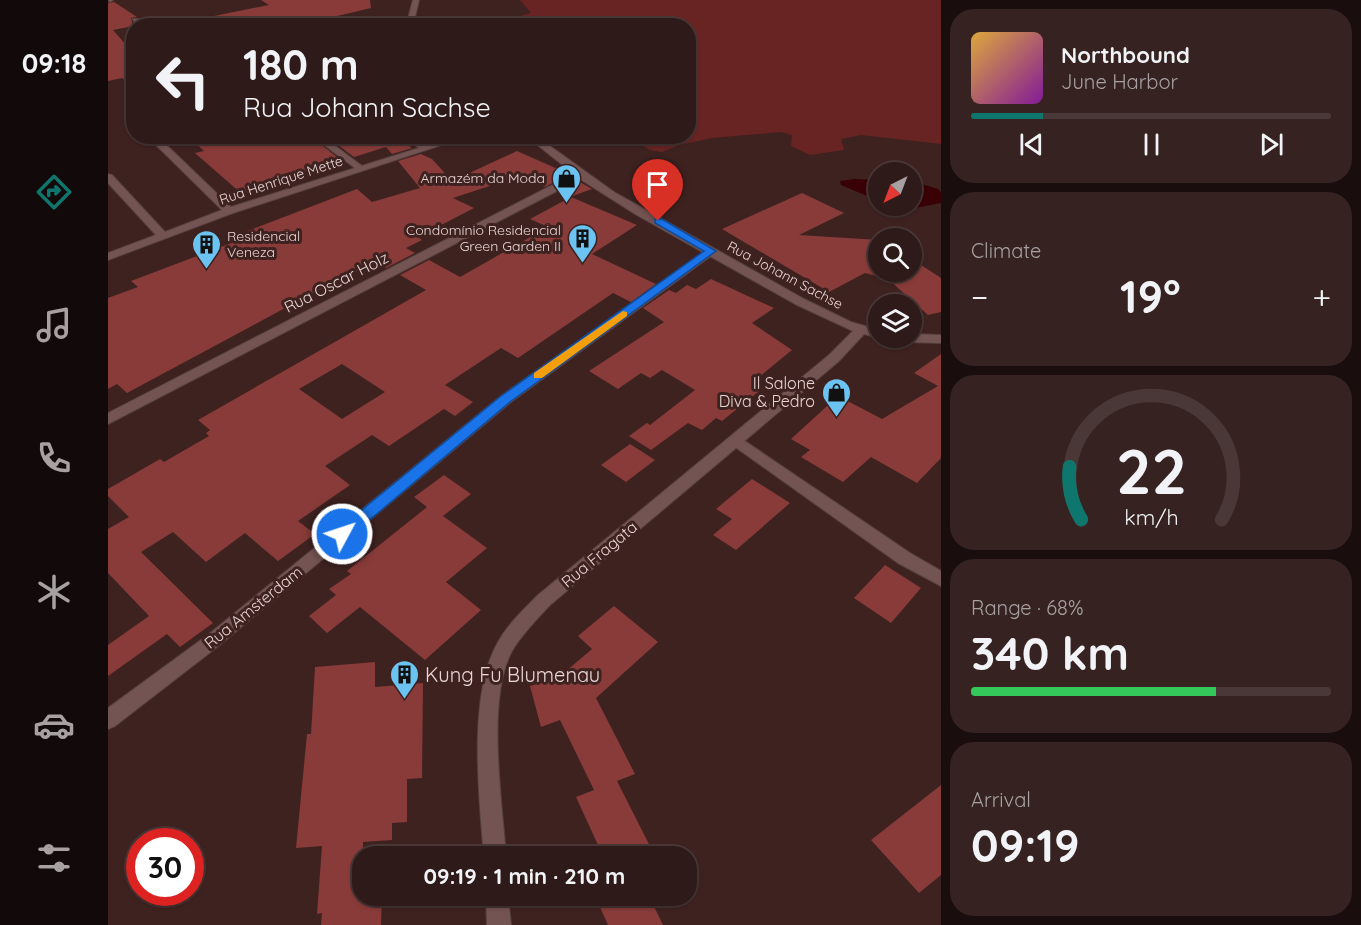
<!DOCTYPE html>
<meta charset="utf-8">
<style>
body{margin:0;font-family:Quicksand,sans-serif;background:#362321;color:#f1f3f6;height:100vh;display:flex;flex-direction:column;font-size:22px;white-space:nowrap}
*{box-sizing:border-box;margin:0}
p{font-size:20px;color:#a7a1a2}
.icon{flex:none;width:33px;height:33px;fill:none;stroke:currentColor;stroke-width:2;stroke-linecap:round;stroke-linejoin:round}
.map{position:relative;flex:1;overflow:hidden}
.side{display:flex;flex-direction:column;gap:9px;padding:9px;background:#190e0d;width:420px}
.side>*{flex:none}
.banner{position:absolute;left:18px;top:18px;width:570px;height:126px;border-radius:24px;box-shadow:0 2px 4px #0004,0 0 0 2px #493837;background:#2e1a18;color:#f1f3f6;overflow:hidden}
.needle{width:39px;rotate:222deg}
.controls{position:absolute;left:760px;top:162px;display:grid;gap:12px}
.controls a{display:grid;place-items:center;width:54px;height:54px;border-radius:50%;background:#2e1a18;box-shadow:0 2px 4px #0004,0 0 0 2px #493837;font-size:30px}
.speed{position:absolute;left:18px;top:828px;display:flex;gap:12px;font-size:30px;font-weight:700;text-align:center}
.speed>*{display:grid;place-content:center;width:78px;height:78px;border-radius:50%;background:#2e1a18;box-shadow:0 2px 4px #0004,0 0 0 2px #493837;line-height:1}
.speed .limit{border:9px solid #d22;background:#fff;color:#111}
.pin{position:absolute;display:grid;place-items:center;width:51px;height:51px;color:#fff;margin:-62px -26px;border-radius:50% 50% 50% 0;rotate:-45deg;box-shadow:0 0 6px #0007}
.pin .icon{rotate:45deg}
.me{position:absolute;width:66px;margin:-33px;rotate:50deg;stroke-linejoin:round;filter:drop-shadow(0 0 4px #0008)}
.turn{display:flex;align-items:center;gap:21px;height:126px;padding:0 18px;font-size:27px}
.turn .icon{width:78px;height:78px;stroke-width:2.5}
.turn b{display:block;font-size:42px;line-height:51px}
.big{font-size:45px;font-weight:800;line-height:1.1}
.side .tile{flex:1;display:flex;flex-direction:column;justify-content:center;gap:9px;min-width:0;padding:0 21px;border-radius:24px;background:#362321}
.side .dial{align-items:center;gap:0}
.dial svg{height:156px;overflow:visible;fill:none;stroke:#493837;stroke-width:7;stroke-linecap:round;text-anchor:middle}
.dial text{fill:#f1f3f6;stroke:none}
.song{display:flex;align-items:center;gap:18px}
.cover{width:72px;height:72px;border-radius:9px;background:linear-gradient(135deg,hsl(40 70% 55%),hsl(290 70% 35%))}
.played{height:6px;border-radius:3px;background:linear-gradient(90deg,#0f766e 20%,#493837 20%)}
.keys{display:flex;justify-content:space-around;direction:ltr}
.heat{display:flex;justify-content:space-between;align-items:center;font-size:33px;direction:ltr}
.charge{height:9px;border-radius:4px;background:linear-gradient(90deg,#34c759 68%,#493837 0)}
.trip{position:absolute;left:244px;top:846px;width:345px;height:60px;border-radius:24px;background:#2e1a18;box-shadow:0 2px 4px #0004,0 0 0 2px #493837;font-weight:800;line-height:60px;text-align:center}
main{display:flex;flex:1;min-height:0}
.tabs{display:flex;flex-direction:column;width:108px;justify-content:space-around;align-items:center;background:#120a0a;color:#a7a1a2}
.tabs .icon{width:42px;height:42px}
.tabs .current{color:#0f766e}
.tabs b{font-size:27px;color:#f1f3f6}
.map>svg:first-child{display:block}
</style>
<main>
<nav class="tabs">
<b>09:18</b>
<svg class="icon current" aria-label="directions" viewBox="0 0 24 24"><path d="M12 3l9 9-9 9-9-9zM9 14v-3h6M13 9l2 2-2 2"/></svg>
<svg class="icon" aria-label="music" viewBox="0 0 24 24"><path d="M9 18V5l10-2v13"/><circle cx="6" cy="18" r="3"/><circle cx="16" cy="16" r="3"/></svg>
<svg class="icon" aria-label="phone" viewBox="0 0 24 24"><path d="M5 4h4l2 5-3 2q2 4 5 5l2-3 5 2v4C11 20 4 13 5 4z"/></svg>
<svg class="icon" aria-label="climate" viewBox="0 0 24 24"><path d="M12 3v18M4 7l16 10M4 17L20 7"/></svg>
<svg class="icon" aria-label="car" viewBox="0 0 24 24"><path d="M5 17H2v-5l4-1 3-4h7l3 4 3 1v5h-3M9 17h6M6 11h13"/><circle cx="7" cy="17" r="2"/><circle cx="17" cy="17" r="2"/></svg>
<svg class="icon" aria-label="filters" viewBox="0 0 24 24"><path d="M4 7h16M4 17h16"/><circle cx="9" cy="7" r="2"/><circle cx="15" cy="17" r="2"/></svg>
</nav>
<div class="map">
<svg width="833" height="925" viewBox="0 0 833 925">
<rect width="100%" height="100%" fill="#3e2220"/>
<path fill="#672423" d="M412,0H833V144L753,135L733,139L736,150L702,155L683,146L684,135L673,132L604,138L571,145L554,152L542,150L527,141L479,145L470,142L467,137L580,136V26L394,25V21L423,13Z"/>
<path fill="#390105" d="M746,179L771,180V201L733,185L732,181Z
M804,181L830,189L833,192V203L802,209L782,206H804Z"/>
<path fill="#883b38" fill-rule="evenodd" d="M153,0H262L263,8L187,26H107L106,16L161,5Z
M6,2L29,17L23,18L25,26L5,30L26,54V87L14,78L0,81V3Z
M80,136H202L234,161L134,194L87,153L96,151Z
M218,136H293L298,141L295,142L304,148L284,154L278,147L246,157Z
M409,151L461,174L437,187L412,176L345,198L366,208L310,237L314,240L298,248L307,253L278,268L275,266L267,270L260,266L222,286L220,285L19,393L9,384L0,389V298L30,287L23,281L126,242L121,238L249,189L264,202L312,188L290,161L313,154L324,159L344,181Z
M472,182L484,189L462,197L451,193Z
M694,193L736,213L691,235L771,240V272H804V259L833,278V312L820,315L780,279L757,273L721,292L614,229Z
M463,197L529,225L484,254L548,284L523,302L505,293L410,358L393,348L337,385L365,402L347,416L336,409L281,446L264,435L217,466L242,485L190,521L207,534L170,561L137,533L98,562L65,532L33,552L105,623L72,647L59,634L0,676V645L41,616L0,573V529L21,517L0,496V489L52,459L56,462L101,436L98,433L102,430L90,420L318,290L292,275L321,260L352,277L440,227L422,219ZM234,364L277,392L234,419L191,389Z
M603,279L666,308L644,323L684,350L645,382L655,388L614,421L608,418L594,430L580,423L543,450L521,436L539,423L542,425L587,390L554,370L542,378L533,373L510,389L481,371L556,322L535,308L561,290L568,293L579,285L588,289Z
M833,354V458L809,483L763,457L735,482L693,457L702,450L683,439L730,396L774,419L830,386L806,373Z
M522,444L547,460L518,482L493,465Z
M336,475L363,494L335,516L379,548L338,582L373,610L317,660L252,607L219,633L201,616L228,595L221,589L243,574L239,571L319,507L306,497Z
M644,479L682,503L628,550L605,535L624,519L608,509Z
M777,565L813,588L783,623L746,598Z
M506,606L550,642L488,698L527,774L509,781L547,856H495L468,797L486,790L452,720L433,727L422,686L450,678L484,649L470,636Z
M267,662V687L315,683L314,778L299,779V822L284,823V840L255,842V896H274L273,925H213L214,913L209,914L214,846L188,848L199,734H203L207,667Z
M833,785V875L811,893L763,840Z
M487,896H541L555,925H500Z"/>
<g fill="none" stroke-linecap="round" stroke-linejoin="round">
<defs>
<path id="service" d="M204,136H214L258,169L251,171Z"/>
<path id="minor" d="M0,0H5L2,2Z
M25,19H31L36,26H28Z
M39,136H49L123,207L311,148L295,136H306L320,145L346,136H361L125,213L0,260V253L48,235L0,183V174L4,175L57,232L114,210Z
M603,248L609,251L607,253L403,402L113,644L7,726L0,729V708L101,634L393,396Z
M628,435L802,553L833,571V586L790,563L623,444L621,440Z"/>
<path id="tertiary" d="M305,0H311L305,26H298Z
M418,136H428L506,192L696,299L743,322L771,330L772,338L756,334L731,361L442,605C429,619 414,634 404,651C378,699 394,801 398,856H376C371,798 360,696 389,644C399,625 415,610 430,595L721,355L745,331L687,304L527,214L472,179L0,424V413L466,174Z
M804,334L833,335V343L800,342L794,338H804Z
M378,896H400L403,925H379Z"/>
</defs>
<use href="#service" stroke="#56403f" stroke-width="2"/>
<use href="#minor" stroke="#56403f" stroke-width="2"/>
<use href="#tertiary" stroke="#56403f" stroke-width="2"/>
<use href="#service" fill="#745452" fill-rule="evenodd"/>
<use href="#minor" fill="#745452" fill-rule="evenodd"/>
<use href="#tertiary" fill="#745452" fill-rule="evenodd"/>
</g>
<path fill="#1a73e8" stroke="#114b97" stroke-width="1.5" d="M547,219H554L608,251L402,402L240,538H229L227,534L229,530L393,396L596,251L547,223Z"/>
<path fill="#f59e0b" d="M515,311L519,312V316L434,378H426V373Z"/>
<defs>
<symbol id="shop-pin" viewBox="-11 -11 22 30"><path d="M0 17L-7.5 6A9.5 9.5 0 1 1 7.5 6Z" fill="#6bc3f2" stroke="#3e2220"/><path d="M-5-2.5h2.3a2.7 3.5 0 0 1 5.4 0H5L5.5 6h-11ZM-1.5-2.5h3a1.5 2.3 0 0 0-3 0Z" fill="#111"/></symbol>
<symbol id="building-pin" viewBox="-11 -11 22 30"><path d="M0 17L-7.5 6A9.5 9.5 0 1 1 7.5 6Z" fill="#6bc3f2" stroke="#3e2220"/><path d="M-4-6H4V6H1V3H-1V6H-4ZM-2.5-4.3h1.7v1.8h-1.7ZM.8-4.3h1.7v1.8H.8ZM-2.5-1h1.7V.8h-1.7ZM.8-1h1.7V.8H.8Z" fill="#111"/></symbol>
</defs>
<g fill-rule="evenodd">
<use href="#shop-pin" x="442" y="162" width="33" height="45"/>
<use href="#building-pin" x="458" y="222" width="33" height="45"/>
<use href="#building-pin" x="82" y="228" width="33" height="45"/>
<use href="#shop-pin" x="712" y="376" width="33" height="45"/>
<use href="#building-pin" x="280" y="658" width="33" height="45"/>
</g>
<g text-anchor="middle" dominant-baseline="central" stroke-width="6" stroke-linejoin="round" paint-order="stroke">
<g font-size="14" fill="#e8d5d4" stroke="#3e2220" text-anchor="end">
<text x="437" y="178">Armazém da Moda</text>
<text x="453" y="230">Condomínio Residencial<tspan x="453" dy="16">Green Garden II</tspan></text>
<text x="119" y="236" text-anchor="start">Residencial<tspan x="119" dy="16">Veneza</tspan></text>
</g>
<g font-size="14" fill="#e8d5d4" stroke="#3e2220">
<text transform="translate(173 180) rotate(-18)">Rua Henrique Mette</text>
<text transform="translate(677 275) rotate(28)">Rua Johann Sachse</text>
</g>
<g font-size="16" fill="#e8d5d4" stroke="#3e2220">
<text transform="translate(228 282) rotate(-27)">Rua Oscar Holz</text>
<text transform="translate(491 554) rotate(-40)">Rua Fragata</text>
<text transform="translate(145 607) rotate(-39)">Rua Amsterdam</text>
</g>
<g font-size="16" fill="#e8d5d4" stroke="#3e2220" text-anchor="end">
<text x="707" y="383">Il Salone<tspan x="707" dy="18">Diva &amp; Pedro</tspan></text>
</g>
<g font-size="20" fill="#e8d5d4" stroke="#3e2220" text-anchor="start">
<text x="317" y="674">Kung Fu Blumenau</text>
</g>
</g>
</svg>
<div class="controls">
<a><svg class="needle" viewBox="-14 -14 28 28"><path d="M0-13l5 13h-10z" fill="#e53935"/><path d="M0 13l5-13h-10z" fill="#a7a1a2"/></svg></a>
<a><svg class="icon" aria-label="search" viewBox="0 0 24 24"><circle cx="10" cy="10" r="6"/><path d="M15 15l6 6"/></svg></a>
<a><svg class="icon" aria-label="layers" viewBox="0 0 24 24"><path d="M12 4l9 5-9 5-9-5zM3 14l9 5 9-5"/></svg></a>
</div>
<div class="speed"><div class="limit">30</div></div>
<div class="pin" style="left:550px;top:221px;background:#d93025"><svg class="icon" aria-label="arrive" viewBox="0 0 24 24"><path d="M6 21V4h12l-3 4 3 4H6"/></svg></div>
<svg class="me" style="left:234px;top:534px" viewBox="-20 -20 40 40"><circle r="17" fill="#1a73e8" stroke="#fff" stroke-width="3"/><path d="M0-11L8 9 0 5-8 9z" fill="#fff"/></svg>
<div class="trip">09:19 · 1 min · 210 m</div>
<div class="banner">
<div class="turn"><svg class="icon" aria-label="left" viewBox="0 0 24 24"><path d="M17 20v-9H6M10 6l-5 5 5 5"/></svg><div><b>180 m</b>Rua Johann Sachse</div></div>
</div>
</div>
<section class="side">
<div class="tile">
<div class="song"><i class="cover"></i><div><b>Northbound</b><p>June Harbor</p></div></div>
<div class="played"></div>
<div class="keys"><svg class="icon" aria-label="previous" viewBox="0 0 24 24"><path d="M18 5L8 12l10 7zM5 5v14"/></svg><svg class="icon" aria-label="pause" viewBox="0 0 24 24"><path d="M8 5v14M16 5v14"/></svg><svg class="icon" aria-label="next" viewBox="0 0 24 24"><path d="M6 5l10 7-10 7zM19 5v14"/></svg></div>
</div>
<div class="tile"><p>Climate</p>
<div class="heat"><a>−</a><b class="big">19°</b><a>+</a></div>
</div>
<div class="tile dial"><svg viewBox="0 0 100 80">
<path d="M14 69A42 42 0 1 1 86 69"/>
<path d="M14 69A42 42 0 0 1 8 42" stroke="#0f766e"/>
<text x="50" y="56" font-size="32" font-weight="700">22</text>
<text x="50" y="72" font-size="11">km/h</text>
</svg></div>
<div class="tile"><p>Range · 68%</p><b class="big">340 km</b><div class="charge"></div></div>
<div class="tile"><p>Arrival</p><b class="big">09:19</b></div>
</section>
</main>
